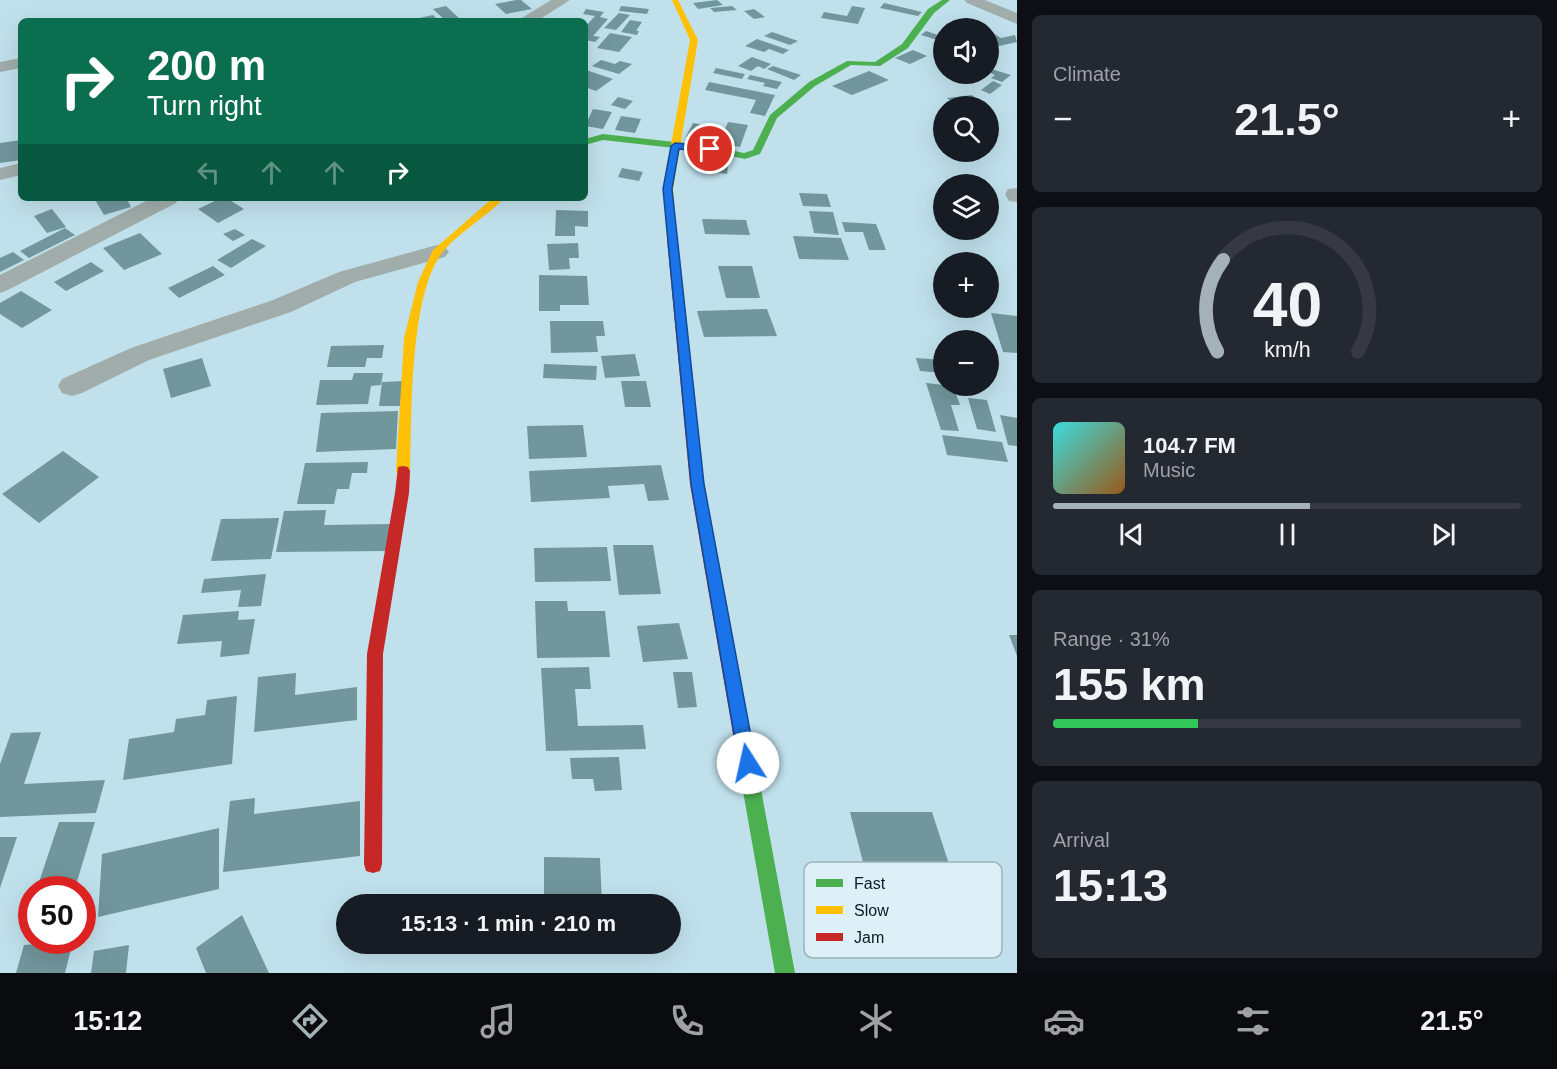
<!DOCTYPE html>
<meta charset="utf-8">
<style>
body{margin:0;font-family:Arial,sans-serif;background:#242831;color:#f1f3f6;height:100vh;display:flex;flex-direction:column;font-size:22px;white-space:nowrap}
*{box-sizing:border-box;margin:0}
p{font-size:20px;color:#9ea1a6}
.icon{flex:none;width:33px;height:33px;fill:none;stroke:currentColor;stroke-width:2;stroke-linecap:round;stroke-linejoin:round}
.map{position:relative;flex:1;overflow:hidden}
.drawer{display:flex;flex-direction:column;gap:15px;padding:15px;background:#0d0f14;width:540px}
.drawer>*{flex:none}
.hud{position:absolute;left:18px;top:18px;width:570px;height:183px;border-radius:9px;box-shadow:0 6px 24px #0002;background:#0b6e4f;color:#fff;overflow:hidden}
.tools{position:absolute;left:933px;top:18px;display:grid;gap:12px}
.tools a{display:grid;place-items:center;width:66px;height:66px;border-radius:50%;background:#171b24;box-shadow:0 6px 24px #0002;font-size:30px}
.speed{position:absolute;left:18px;top:876px;display:flex;gap:12px;font-size:30px;font-weight:700;text-align:center}
.speed>*{display:grid;place-content:center;width:78px;height:78px;border-radius:50%;background:#171b24;box-shadow:0 6px 24px #0002;line-height:1}
.speed .limit{border:9px solid #d22;background:#fff;color:#111}
.pin{position:absolute;display:grid;place-items:center;width:51px;height:51px;color:#fff;margin:-26px;border:3px solid #fff;border-radius:50%;box-shadow:0 2px 6px #0007}
.me{position:absolute;width:66px;margin:-33px;rotate:350deg;stroke-linejoin:round;filter:drop-shadow(0 0 4px #0008)}
.turn{display:flex;align-items:center;gap:21px;height:126px;padding:0 30px;font-size:27px}
.turn .icon{width:78px;height:78px;stroke-width:2.5}
.turn b{display:block;font-size:42px;line-height:51px}
.lanes{display:flex;align-items:center;height:57px;padding:0 30px;background:#0003;justify-content:center;gap:30px;direction:ltr}
.lanes .off{opacity:.35}
.big{font-size:45px;font-weight:700;line-height:1.1}
.drawer .widget{flex:1;display:flex;flex-direction:column;justify-content:center;gap:9px;min-width:0;padding:0 21px;border-radius:9px;background:#242831}
.drawer .dial{align-items:center;gap:0}
.dial svg{height:156px;overflow:visible;fill:none;stroke:#363941;stroke-width:7;stroke-linecap:round;text-anchor:middle}
.dial text{fill:#f1f3f6;stroke:none}
.song{display:flex;align-items:center;gap:18px}
.cover{width:72px;height:72px;border-radius:9px;background:linear-gradient(135deg,hsl(180 70% 55%),hsl(30 70% 35%))}
.played{height:6px;border-radius:3px;background:linear-gradient(90deg,#a4b2b7 55%,#363941 55%)}
.keys{display:flex;justify-content:space-around;direction:ltr}
.heat{display:flex;justify-content:space-between;align-items:center;font-size:33px;direction:ltr}
.charge{height:9px;border-radius:4px;background:linear-gradient(90deg,#34c759 31%,#363941 0)}
.trip{position:absolute;left:336px;top:894px;width:345px;height:60px;border-radius:30px;background:#171b24;box-shadow:0 6px 24px #0002;font-weight:700;line-height:60px;text-align:center}
.menu{display:flex;height:96px;justify-content:space-around;align-items:center;background:#090b0e;color:#9ea1a6}
.menu .icon{width:42px;height:42px}
.menu .active{color:#a4b2b7}
.menu b{font-size:27px;color:#f1f3f6}
main{display:flex;flex:1;min-height:0}
.map>svg:first-child{display:block}
</style>
<main>
<div class="map">
<svg width="1017" height="973" viewBox="0 0 1017 973">
<rect width="100%" height="100%" fill="#c0e1ec"/>
<path fill="#71969c" d="M516,0H521L532,9L506,14L495,4Z
M717,0L723,5L698,9L693,3Z
M884,3L922,12L918,16L880,8Z
M446,6L462,21H446L433,9Z
M621,6L649,9L647,14L619,11Z
M732,6L737,10L714,12L710,8Z
M852,6L865,8L858,24L821,18L824,12L847,16Z
M586,9L604,12L600,17L608,19L593,36L600,37L595,42L585,40V27L595,16L583,14Z
M754,9L765,17L754,19L744,11Z
M619,13L630,15L616,30L604,28Z
M433,15L439,21H410V20Z
M630,20L642,22L636,31H639L637,35L621,32Z
M988,30L1001,38L1015,35L1017,42L999,46L988,40Z
M926,31L944,37V42L921,35Z
M772,32L798,41L790,45L764,36Z
M610,33L632,37L619,52L597,48Z
M757,39L789,50L783,54L769,49L764,52L745,46Z
M913,50L927,56L910,64L895,58Z
M752,57L771,64L764,69L758,66L751,71L738,66Z
M601,60L615,64L620,61L632,64L619,74L592,66Z
M773,66L801,75L794,80L767,69Z
M716,68L745,74L742,79L713,73Z
M988,68L1011,75L1002,82L991,78L995,75L988,72Z
M586,70L613,79L596,91L585,87Z
M869,71L889,80L852,95L832,86Z
M750,75L782,82L777,89L763,86L765,83L747,79Z
M993,81L1002,85L990,94L981,90Z
M709,82L775,95L765,116L750,113L756,100L705,90Z
M972,95L981,102L955,105L947,98Z
M618,97L633,101L625,109L611,105Z
M593,109L612,112L603,129L585,126Z
M621,116L641,119L635,133L615,130Z
M728,122L748,125L740,147L686,137L693,123L725,129Z
M21,140V160L0,163V143Z
M699,152L716,155L714,165L728,167L727,174L695,169Z
M622,168L643,172L639,181L618,177Z
M799,193L827,194L831,207L803,206Z
M94,198H136V199L128,201L131,207L104,215Z
M221,198H226L244,209L218,223L198,209Z
M52,209L66,227L47,233L34,216Z
M556,210L588,211V227L575,226V236H555Z
M809,211L833,212L839,235L814,233Z
M702,219L746,220L750,235L705,234Z
M842,222L876,224L886,250H869L863,232H845Z
M65,228L75,235L29,258L20,251Z
M235,229L245,235L233,241L223,234Z
M140,233L162,254L124,270L103,248Z
M793,236L841,238L849,260L799,259Z
M252,239L266,246L231,268L217,260Z
M578,243L579,258H569L570,269L549,270L547,244Z
M13,252L24,260L0,272V258Z
M91,262L104,271L66,291L54,282Z
M213,266L225,275L179,298L168,288Z
M718,266H752L760,298H726Z
M539,275L587,276L589,305H560V311H539Z
M21,291L52,310L22,328L0,314V303Z
M767,309L777,336L704,337L697,311Z
M991,313L1017,316V353L1003,352Z
M550,321H603L605,336H596L598,352L551,353Z
M384,345L382,358H367L365,367H327L331,346Z
M635,354L640,376L605,378L601,356Z
M202,358L211,386L171,398L163,369Z
M916,358L944,360V373L920,371Z
M544,364L597,366L596,380L543,378Z
M354,373H383L381,385L371,386L368,404L316,405L320,380H352Z
M404,381L402,406H379L382,382Z
M621,381H646L651,407H625Z
M926,383L953,386L960,405H951L959,431L941,430Z
M968,398L987,400L996,432L977,429Z
M398,411L396,449L316,452L321,413Z
M1000,415L1017,418V446L1008,445Z
M583,425L587,457L529,459L527,426Z
M942,435L1002,442L1008,462L947,455Z
M63,451L99,477L39,523L2,494Z
M368,462L367,473H352L349,489H337L334,504H297L305,463Z
M661,465L669,500L648,501L644,484L608,486L610,498L531,502L529,471Z
M326,510L324,525L391,524L388,551L276,552L284,511Z
M279,518L271,559L211,561L221,519Z
M613,545H653L661,594L619,595Z
M607,547L611,581L535,582L534,548Z
M266,574L261,606L238,607L241,590L201,593L204,579Z
M535,601H567L568,611H605L610,657L537,658Z
M239,611L238,620L255,619L249,654L220,657L222,641L177,644L183,615Z
M679,623L688,659L643,662L637,626Z
M1009,635H1017V656Z
M589,667L591,689H575L578,726L643,725L646,749L546,751L541,668Z
M673,672H692L697,707L678,708Z
M296,673L295,695L357,687V720L254,732L258,677Z
M237,696L232,764L123,780L129,739L174,732L176,719L205,715L207,700Z
M41,732L24,784L105,780L96,813L0,817V764L11,733Z
M619,757L622,790L595,791L593,779H572L570,758Z
M255,798L254,814L360,801V856L223,872L230,801Z
M850,812H932L961,901H873Z
M59,822H95L75,888H37Z
M219,828V889L98,917L102,854Z
M0,837H17L0,888Z
M544,857L600,858L602,904H544Z
M242,915L269,973H206L196,948Z
M73,941L65,973H16L24,945Z
M129,945L126,973H91L94,951Z"/>
<g fill="none" stroke-linecap="round" stroke-linejoin="round">
<path fill="#a0adaa" fill-rule="evenodd" d="M551,0H570L537,21H517Z
M964,0H985L1017,13V24L967,3Z
M21,58V68L0,72V62Z
M21,163V175L0,180V168Z
M1017,188V202L1009,201L1005,194L1008,189Z
M152,198H179L176,203L8,290L0,293V275Z
M437,245L445,247L449,252L445,257L355,282L291,312L149,360L82,393L72,396L62,393L58,386L62,379L131,348L273,300L339,272Z"/>
<path fill="#4caf50" fill-rule="evenodd" d="M942,0H950L934,13L908,48L880,66L851,65L815,86L777,118L760,154L745,159L710,152L603,140L585,145V139L603,134L710,146L744,153L753,150L770,115L809,82L847,61L875,62L902,44L928,9Z
M746,748L752,751L755,757L795,973H775L737,757L740,751Z"/>
<path fill="#ffc107" fill-rule="evenodd" d="M672,0H678L698,40L673,189L677,239L672,242L667,239L663,189L690,40Z
M493,198H504C487,217 456,234 442,253C409,296 412,417 410,471L408,475H398L396,471L404,338L418,282L433,250Z"/>
<path fill="#c62828" fill-rule="evenodd" d="M672,236L677,239L704,484L755,757L752,763L746,766L740,763L737,757L690,484L667,239Z
M403,466L408,467L410,471L409,493L383,654L382,864L380,871L373,873L366,871L364,864L367,654L395,493L398,467Z"/>
</g>
<path fill="#1a73e8" stroke="#114b97" stroke-width="1.5" d="M675,143L710,146L714,149L710,152L679,149L672,189L704,484L756,763L754,769L748,772L742,769L739,763L691,484L663,189L671,146Z"/>
<rect x="804" y="862" width="198" height="96" rx="9" fill="#ddf0f7" stroke="#9cb1b8" stroke-width="1.5"/>
<rect x="816" y="879" width="27" height="8" fill="#4caf50"/>
<rect x="816" y="906" width="27" height="8" fill="#ffc107"/>
<rect x="816" y="933" width="27" height="8" fill="#c62828"/>
<g font-size="16" fill="#051d24">
<text x="854" y="889">Fast</text>
<text x="854" y="916">Slow</text>
<text x="854" y="943">Jam</text>
</g>
</svg>
<div class="tools">
<a><svg class="icon" aria-label="sound" viewBox="0 0 24 24"><path d="M4 9h4l5-4v14l-5-4H4zM17 9q2 3 0 6"/></svg></a>
<a><svg class="icon" aria-label="search" viewBox="0 0 24 24"><circle cx="10" cy="10" r="6"/><path d="M15 15l6 6"/></svg></a>
<a><svg class="icon" aria-label="layers" viewBox="0 0 24 24"><path d="M12 4l9 5-9 5-9-5zM3 14l9 5 9-5"/></svg></a>
<a>+</a>
<a>−</a>
</div>
<div class="speed"><div class="limit">50</div></div>
<div class="pin" style="left:710px;top:149px;background:#d93025"><svg class="icon" aria-label="arrive" viewBox="0 0 24 24"><path d="M6 21V4h12l-3 4 3 4H6"/></svg></div>
<svg class="me" style="left:748px;top:763px" viewBox="-20 -20 40 40"><circle r="19" fill="#fff"/><path d="M0-13L10 11 0 6-10 11z" fill="#1a73e8"/></svg>
<div class="trip">15:13 · 1 min · 210 m</div>
<div class="hud">
<div class="turn"><svg class="icon" aria-label="right" viewBox="0 0 24 24"><path d="M7 20v-9h11M14 6l5 5-5 5"/></svg><div><b>200 m</b>Turn right</div></div>
<div class="lanes"><svg class="icon off" aria-label="left" viewBox="0 0 24 24"><path d="M17 20v-9H6M10 6l-5 5 5 5"/></svg><svg class="icon off" aria-label="ahead" viewBox="0 0 24 24"><path d="M12 20V5M6 11l6-6 6 6"/></svg><svg class="icon off" aria-label="ahead" viewBox="0 0 24 24"><path d="M12 20V5M6 11l6-6 6 6"/></svg><svg class="icon" aria-label="right" viewBox="0 0 24 24"><path d="M7 20v-9h11M14 6l5 5-5 5"/></svg></div>
</div>
</div>
<section class="drawer">
<div class="widget"><p>Climate</p>
<div class="heat"><a>−</a><b class="big">21.5°</b><a>+</a></div>
</div>
<div class="widget dial"><svg viewBox="0 0 100 80">
<path d="M14 69A42 42 0 1 1 86 69"/>
<path d="M14 69A42 42 0 0 1 17 22" stroke="#a4b2b7"/>
<text x="50" y="56" font-size="32" font-weight="700">40</text>
<text x="50" y="72" font-size="11">km/h</text>
</svg></div>
<div class="widget">
<div class="song"><i class="cover"></i><div><b>104.7 FM</b><p>Music</p></div></div>
<div class="played"></div>
<div class="keys"><svg class="icon" aria-label="previous" viewBox="0 0 24 24"><path d="M18 5L8 12l10 7zM5 5v14"/></svg><svg class="icon" aria-label="pause" viewBox="0 0 24 24"><path d="M8 5v14M16 5v14"/></svg><svg class="icon" aria-label="next" viewBox="0 0 24 24"><path d="M6 5l10 7-10 7zM19 5v14"/></svg></div>
</div>
<div class="widget"><p>Range · 31%</p><b class="big">155 km</b><div class="charge"></div></div>
<div class="widget"><p>Arrival</p><b class="big">15:13</b></div>
</section>
</main>
<nav class="menu">
<b>15:12</b>
<svg class="icon active" aria-label="directions" viewBox="0 0 24 24"><path d="M12 3l9 9-9 9-9-9zM9 14v-3h6M13 9l2 2-2 2"/></svg>
<svg class="icon" aria-label="music" viewBox="0 0 24 24"><path d="M9 18V5l10-2v13"/><circle cx="6" cy="18" r="3"/><circle cx="16" cy="16" r="3"/></svg>
<svg class="icon" aria-label="phone" viewBox="0 0 24 24"><path d="M5 4h4l2 5-3 2q2 4 5 5l2-3 5 2v4C11 20 4 13 5 4z"/></svg>
<svg class="icon" aria-label="climate" viewBox="0 0 24 24"><path d="M12 3v18M4 7l16 10M4 17L20 7"/></svg>
<svg class="icon" aria-label="car" viewBox="0 0 24 24"><path d="M5 17H2v-5l4-1 3-4h7l3 4 3 1v5h-3M9 17h6M6 11h13"/><circle cx="7" cy="17" r="2"/><circle cx="17" cy="17" r="2"/></svg>
<svg class="icon" aria-label="filters" viewBox="0 0 24 24"><path d="M4 7h16M4 17h16"/><circle cx="9" cy="7" r="2"/><circle cx="15" cy="17" r="2"/></svg>
<b>21.5°</b>
</nav>
